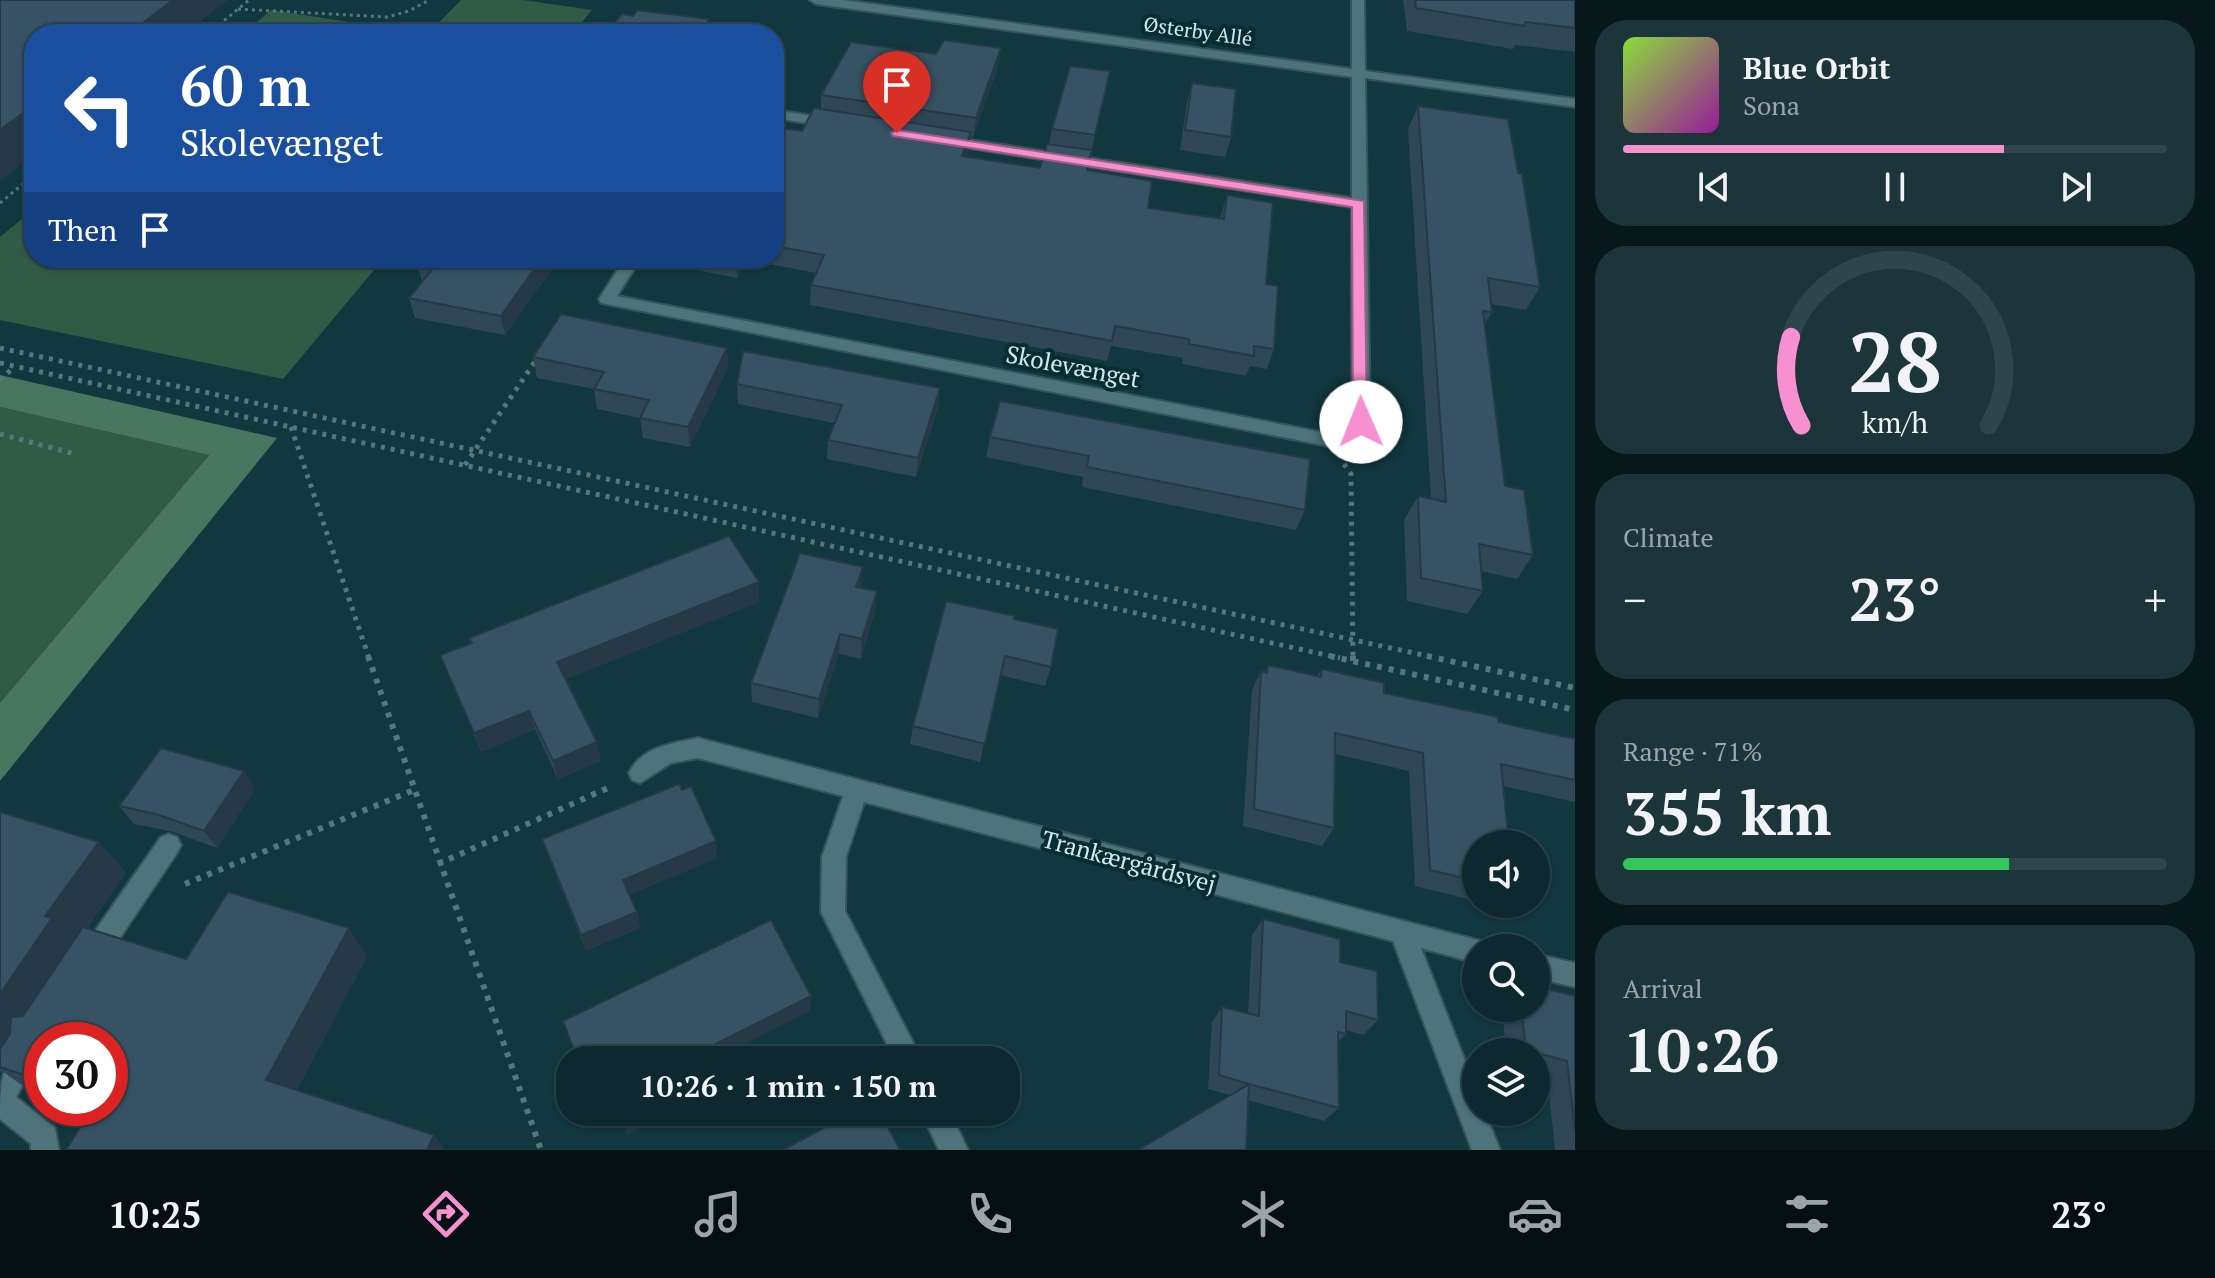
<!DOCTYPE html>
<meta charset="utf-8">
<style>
body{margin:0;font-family:"PT Serif",serif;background:#1b353b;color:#f1f3f6;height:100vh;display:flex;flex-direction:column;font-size:30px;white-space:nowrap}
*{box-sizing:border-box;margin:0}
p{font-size:26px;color:#9aa6aa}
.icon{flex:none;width:44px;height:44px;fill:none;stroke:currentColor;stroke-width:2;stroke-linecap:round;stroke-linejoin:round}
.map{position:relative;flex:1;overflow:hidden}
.drawer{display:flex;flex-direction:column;gap:20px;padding:20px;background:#07171a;width:640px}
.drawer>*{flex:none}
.top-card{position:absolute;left:24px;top:24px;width:760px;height:244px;border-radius:32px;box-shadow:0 2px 6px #0004,0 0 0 2px #2d454b;background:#1a4fa0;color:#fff;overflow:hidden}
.buttons{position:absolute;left:1462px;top:830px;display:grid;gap:16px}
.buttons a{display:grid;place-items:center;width:88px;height:88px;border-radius:50%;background:#0d292f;box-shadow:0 2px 6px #0004,0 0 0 2px #2d454b;font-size:40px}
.speed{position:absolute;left:24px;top:1022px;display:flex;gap:16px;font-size:40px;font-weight:700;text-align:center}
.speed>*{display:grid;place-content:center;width:104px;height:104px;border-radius:50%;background:#0d292f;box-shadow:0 2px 6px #0004,0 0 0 2px #2d454b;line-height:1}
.speed .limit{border:12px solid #d22;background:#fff;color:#111}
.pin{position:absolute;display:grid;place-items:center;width:68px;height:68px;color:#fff;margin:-82px -34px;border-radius:50% 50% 50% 0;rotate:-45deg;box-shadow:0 0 8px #0007}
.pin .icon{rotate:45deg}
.me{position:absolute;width:88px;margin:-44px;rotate:359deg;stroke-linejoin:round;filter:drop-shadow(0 0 6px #0008)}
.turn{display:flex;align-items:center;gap:28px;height:168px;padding:0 24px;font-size:36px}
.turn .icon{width:104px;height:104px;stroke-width:2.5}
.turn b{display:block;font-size:56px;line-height:68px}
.then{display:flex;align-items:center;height:76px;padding:0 24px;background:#0003;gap:16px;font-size:30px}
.big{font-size:60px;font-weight:700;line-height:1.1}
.drawer .card{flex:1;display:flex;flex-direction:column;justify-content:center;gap:12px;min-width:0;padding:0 28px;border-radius:32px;background:#1b353b}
.drawer .dial{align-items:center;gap:0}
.dial svg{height:208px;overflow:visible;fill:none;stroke:#2d454b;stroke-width:7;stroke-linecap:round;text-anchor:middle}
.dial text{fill:#f1f3f6;stroke:none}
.song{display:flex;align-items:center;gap:24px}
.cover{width:96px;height:96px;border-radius:12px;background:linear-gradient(135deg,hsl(90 70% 55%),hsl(300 70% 35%))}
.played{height:8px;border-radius:4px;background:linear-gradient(90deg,#f690d0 70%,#2d454b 70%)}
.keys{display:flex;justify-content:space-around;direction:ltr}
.heat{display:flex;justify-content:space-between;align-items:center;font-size:44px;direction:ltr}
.charge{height:12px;border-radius:6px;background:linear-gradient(90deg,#34c759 71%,#2d454b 0)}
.trip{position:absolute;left:556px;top:1046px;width:464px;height:80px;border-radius:32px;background:#0d292f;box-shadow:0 2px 6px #0004,0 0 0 2px #2d454b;font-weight:700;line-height:80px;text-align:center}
.tabs{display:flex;height:128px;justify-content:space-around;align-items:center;background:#051013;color:#9aa6aa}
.tabs .icon{width:56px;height:56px}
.tabs .current{color:#f690d0}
.tabs b{font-size:36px;color:#f1f3f6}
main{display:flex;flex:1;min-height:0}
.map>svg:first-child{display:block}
</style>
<main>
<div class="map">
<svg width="1575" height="1150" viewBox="0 0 1575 1150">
<rect width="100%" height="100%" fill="#11373f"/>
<path fill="#325b45" d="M461,0H523L592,10L572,34H243L271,10L428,34Z
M34,209V258H384L283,379L0,320V237Z
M0,407L209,455L0,703Z"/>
<path fill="#49765e" d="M0,375L277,438L0,781V703L209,455L0,407Z"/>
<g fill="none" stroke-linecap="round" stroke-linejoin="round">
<defs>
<path id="minor" d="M810,0H843L1352,69V0H1364L1365,71L1575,99V107L1365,78L1370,422L1328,446L601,303L599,299L625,258H641L617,296L1326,433L1352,419V207L944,144L937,140L944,136L1352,198V77L816,4Z
M774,110L833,119L840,123L833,127L774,118Z
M698,738L1485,942L1487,948H1476V963L1421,948L1476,1089V1112H1485L1500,1150H1472L1393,941L864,802L846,857L845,911L922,1060H895L821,912L822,857L843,796L698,758L671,763L640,783L632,780L629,773C641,747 673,743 698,738Z
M169,834L177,837L181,845L177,853L101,966L92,969L83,966L79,957L83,948L161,837Z
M1536,954L1575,963V987L1536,978Z
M26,1044L35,1048L39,1057L16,1097L55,1128L59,1150H31V1144L0,1119C0,1091 0,1056 26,1044Z
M921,1112H950L968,1150H939Z"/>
</defs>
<use href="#minor" stroke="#385357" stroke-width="4"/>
<path stroke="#57767d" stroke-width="3" stroke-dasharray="3 4" stroke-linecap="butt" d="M238,9L387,17L409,11L429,0
M208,34L249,0
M0,203L34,175"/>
<path stroke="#57767d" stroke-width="5" stroke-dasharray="4 6" stroke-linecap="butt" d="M0,348L1437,658
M0,363L1340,658
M0,380L14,367
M291,427L369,658
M0,434L75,454
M1344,464L1351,474L1353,658
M465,465L536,360"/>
<path stroke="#57767d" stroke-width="6" stroke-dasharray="5 7" stroke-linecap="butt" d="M368,656L541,1150
M1330,656L1575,710
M1353,656V661
M1427,656L1575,688
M438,864L610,787
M185,884L414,790"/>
<use href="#minor" fill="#4d737b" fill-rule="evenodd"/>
</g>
<path fill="#2f4756" d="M1403,0H1575V52L1515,45L1513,49L1407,31Z
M1001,48L998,67L973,137H970L967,157L1040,168L1049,144L1052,129L1110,71L1087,170L1148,208L1220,218L1227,195L1266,284L1274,349L1267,369L1250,366L1246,376L1182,364L1183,358L1111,346L1107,361L810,305L811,285L816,273L747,260L737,278L692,269L691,258H774V127L802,131L821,110V95L936,54Z
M1192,83L1231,137L1225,157L1180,150L1187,102Z
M1418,106L1518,173L1540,287L1526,310L1491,304L1492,312L1484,325L1505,486L1533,555L1517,579L1481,571L1483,591L1467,614L1407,601L1404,520L1418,496L1431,499L1408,129Z
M560,258L505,335L415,318L409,298L422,282L417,263Z
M727,348L728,368L690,447L643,438L640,418L597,409L594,389L537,378L533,357Z
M737,384L940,388L938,408L916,477L827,459L828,440L834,423L738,404Z
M990,437L1310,459L1305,510L1296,530L1082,487L1083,477L986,457Z
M861,588L877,591L875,611L861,659L839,654L818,718L752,702L751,683Z
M759,602L566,679L601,761L558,779L535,729L481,752L440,655L471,643L469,638Z
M1014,619L1051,667L1045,686L1000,675L980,762L910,744L913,726Z
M1268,665L1317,676L1322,669L1384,693L1498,722L1575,739V802L1503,786L1476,844V901L1415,886L1409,771L1335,754L1334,828L1322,846L1243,826L1252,690L1261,671L1265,672Z
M244,771L255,789L217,848L170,831L134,824L119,806Z
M0,812L126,872L87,929L186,959L367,956L297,1090L434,1135L445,1150H66L91,1110L86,1108H110L42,1040V1093L26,1088L2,1071L0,1073Z
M542,839L717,858L629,895L637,912L640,928L586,951L548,856Z
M1263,919L1340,962L1378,1020L1363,1035L1346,1030V1034L1338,1042L1339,1108L1324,1121L1208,1089L1212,1022L1222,1007L1248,1014L1252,935Z
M1575,996V1150H1555L1547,1075L1536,1072V1052H1506L1502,1008H1536Z"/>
<path fill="#263946" d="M173,0H228L185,34H128Z
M709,19L710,34H699Z
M1001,48L998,67L973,137L976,118Z
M34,105V154L0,181V130Z
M971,132L969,151L960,175L962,156Z
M542,258H560L505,335L501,316Z
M736,258H747V260L737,278Z
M727,348L728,368L690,447L688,427Z
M940,388L938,408L916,477L918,458Z
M863,567L861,587L855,606L856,587Z
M759,582V602L561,681L557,662Z
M877,591L875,611L861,659L862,639Z
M840,634L839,654L818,718L819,699Z
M529,711L535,729L481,752L474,733Z
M597,742L601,761L558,779L553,761Z
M244,771L255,789L217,848L204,831Z
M716,841L717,858L627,896L623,880Z
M99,842L126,872L78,942L0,1067V994L45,916Z
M637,912L640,928L586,951L581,935Z
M349,928L367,956L290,1103L266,1080Z
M811,996L810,1011L714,1060H684Z
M598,1112H609L599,1117Z
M643,1112H672L627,1135L623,1122Z
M434,1135L445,1150H427Z"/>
<path fill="#375264" stroke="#263946" stroke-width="2" d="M0,0H173L128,34H34V105L0,130Z
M1415,0H1575V28L1526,22L1524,26L1416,8Z
M637,10L709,19L699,34H605L622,14L633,16Z
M944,40L1001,48L976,118L821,95L851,42L936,54Z
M1070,66L1110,71L1095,135L1052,129Z
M1192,83L1236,89L1231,137L1185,130Z
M1418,106L1508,119L1518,173L1522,174L1540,287L1488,278L1492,312L1483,311L1505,486L1524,490L1533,555L1479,544L1483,591L1421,578L1418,496L1446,502Z
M814,108L971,132L962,156L1040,168L1047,144L1092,150L1087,170L1152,181L1148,208L1224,219L1227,195L1273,203L1266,284L1278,286L1274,349L1254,346V356L1189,344V339L1115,326L1112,341L811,285L824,255L774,246V127L802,131Z
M422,258H542L501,316L409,298L435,266L417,263Z
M561,314L727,348L688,427L640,418L649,400L594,389L604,372L533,357Z
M743,351L940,388L918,458L828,440L842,405L737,384Z
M1000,401L1310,459L1305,510L1087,467L1089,456L990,437Z
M729,536L759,582L557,662L597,742L553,761L529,711L474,733L440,655L472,643L469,638Z
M800,553L863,567L856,587L877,591L862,639L840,634L819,699L751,683Z
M946,601L1015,616L1014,619L1058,629L1051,667L1005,656L985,744L913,726Z
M1268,665L1321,677L1322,669L1384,683V693L1498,717V722L1575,739V780L1501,764L1509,844H1476V881L1430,870L1423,753L1335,733L1334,828L1254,809L1261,671L1267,673Z
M161,748L244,771L204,831L156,814L119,806Z
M679,784L682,790L691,786L716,841L623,880L637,912L581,935L542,839Z
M0,812L99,842L45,916L52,918L0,994Z
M228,892L349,928L266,1080L434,1135L427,1150H66L92,1108H110V1040H42V1081L0,1067V1049L10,1034L11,1017L23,1016L83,927L186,959Z
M1263,919L1340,939V962L1377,971L1378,1020L1346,1011V1034L1338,1032L1339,1108L1249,1084L1246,1150H1138L1249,1084L1219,1075L1222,1007L1259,1016Z
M771,920L811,996L684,1060H578L563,1021Z
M1536,986L1575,996V1130L1567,1061L1526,1050L1521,1008H1536Z
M619,1112H643L623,1122Z
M853,1112H880L900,1150H783Z"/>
<path fill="#f690d0" stroke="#a05e87" stroke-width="2" d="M897,130L1364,201L1367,426H1355L1353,422L1352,207L893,136L891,133Z"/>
<g text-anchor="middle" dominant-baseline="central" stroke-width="8" stroke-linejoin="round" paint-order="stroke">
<g font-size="20" fill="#d4e8ec" stroke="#042d34">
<text transform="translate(1198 31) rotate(8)">Østerby Allé</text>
</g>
<g font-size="24" fill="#d4e8ec" stroke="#042d34">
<text transform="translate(1073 366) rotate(11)">Skolevænget</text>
<text transform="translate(1129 861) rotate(15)">Trankærgårdsvej</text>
</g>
</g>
</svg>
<div class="buttons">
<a><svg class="icon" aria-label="sound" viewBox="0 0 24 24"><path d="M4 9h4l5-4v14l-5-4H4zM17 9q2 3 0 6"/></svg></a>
<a><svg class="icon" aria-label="search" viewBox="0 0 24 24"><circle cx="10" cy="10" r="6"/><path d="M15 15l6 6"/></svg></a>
<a><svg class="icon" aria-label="layers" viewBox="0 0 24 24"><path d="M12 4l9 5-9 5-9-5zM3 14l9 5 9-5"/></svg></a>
</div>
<div class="speed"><div class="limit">30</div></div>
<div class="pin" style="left:897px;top:133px;background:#d93025"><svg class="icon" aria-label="arrive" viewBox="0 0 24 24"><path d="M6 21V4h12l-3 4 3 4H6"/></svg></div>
<svg class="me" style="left:1361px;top:422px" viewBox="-20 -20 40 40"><circle r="19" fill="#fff"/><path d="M0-13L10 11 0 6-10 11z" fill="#f690d0"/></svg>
<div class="trip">10:26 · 1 min · 150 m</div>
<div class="top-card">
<div class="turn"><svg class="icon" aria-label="left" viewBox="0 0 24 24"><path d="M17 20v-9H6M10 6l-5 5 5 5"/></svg><div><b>60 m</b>Skolevænget</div></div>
<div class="then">Then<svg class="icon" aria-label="arrive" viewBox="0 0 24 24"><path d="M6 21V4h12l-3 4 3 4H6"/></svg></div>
</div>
</div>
<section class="drawer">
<div class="card">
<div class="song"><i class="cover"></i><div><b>Blue Orbit</b><p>Sona</p></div></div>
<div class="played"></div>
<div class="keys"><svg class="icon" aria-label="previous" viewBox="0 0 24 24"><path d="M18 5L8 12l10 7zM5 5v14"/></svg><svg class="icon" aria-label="pause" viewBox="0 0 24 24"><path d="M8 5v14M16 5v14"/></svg><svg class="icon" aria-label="next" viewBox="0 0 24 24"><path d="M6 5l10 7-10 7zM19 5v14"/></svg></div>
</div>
<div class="card dial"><svg viewBox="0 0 100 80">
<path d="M14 69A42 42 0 1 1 86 69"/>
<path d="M14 69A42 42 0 0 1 10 35" stroke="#f690d0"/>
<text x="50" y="56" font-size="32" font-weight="700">28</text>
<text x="50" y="72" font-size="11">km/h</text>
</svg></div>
<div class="card"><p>Climate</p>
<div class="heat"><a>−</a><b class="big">23°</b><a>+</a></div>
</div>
<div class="card"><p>Range · 71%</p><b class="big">355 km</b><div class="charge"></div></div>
<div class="card"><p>Arrival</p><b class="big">10:26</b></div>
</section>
</main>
<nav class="tabs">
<b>10:25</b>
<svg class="icon current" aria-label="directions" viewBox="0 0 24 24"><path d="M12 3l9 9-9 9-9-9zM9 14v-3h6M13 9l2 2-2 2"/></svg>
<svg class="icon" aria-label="music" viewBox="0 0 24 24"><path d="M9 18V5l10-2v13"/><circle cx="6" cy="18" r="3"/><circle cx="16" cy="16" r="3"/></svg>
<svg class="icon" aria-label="phone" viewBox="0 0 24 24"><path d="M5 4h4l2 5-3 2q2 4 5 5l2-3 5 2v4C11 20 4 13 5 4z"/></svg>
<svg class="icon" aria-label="climate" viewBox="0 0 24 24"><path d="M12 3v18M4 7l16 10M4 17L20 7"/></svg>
<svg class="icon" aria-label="car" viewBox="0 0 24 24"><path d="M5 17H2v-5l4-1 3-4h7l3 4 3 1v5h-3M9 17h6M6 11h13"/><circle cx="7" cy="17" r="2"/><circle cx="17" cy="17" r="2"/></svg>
<svg class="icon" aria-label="filters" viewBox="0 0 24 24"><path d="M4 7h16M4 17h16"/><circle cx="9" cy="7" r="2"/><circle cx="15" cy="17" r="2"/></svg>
<b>23°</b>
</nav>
